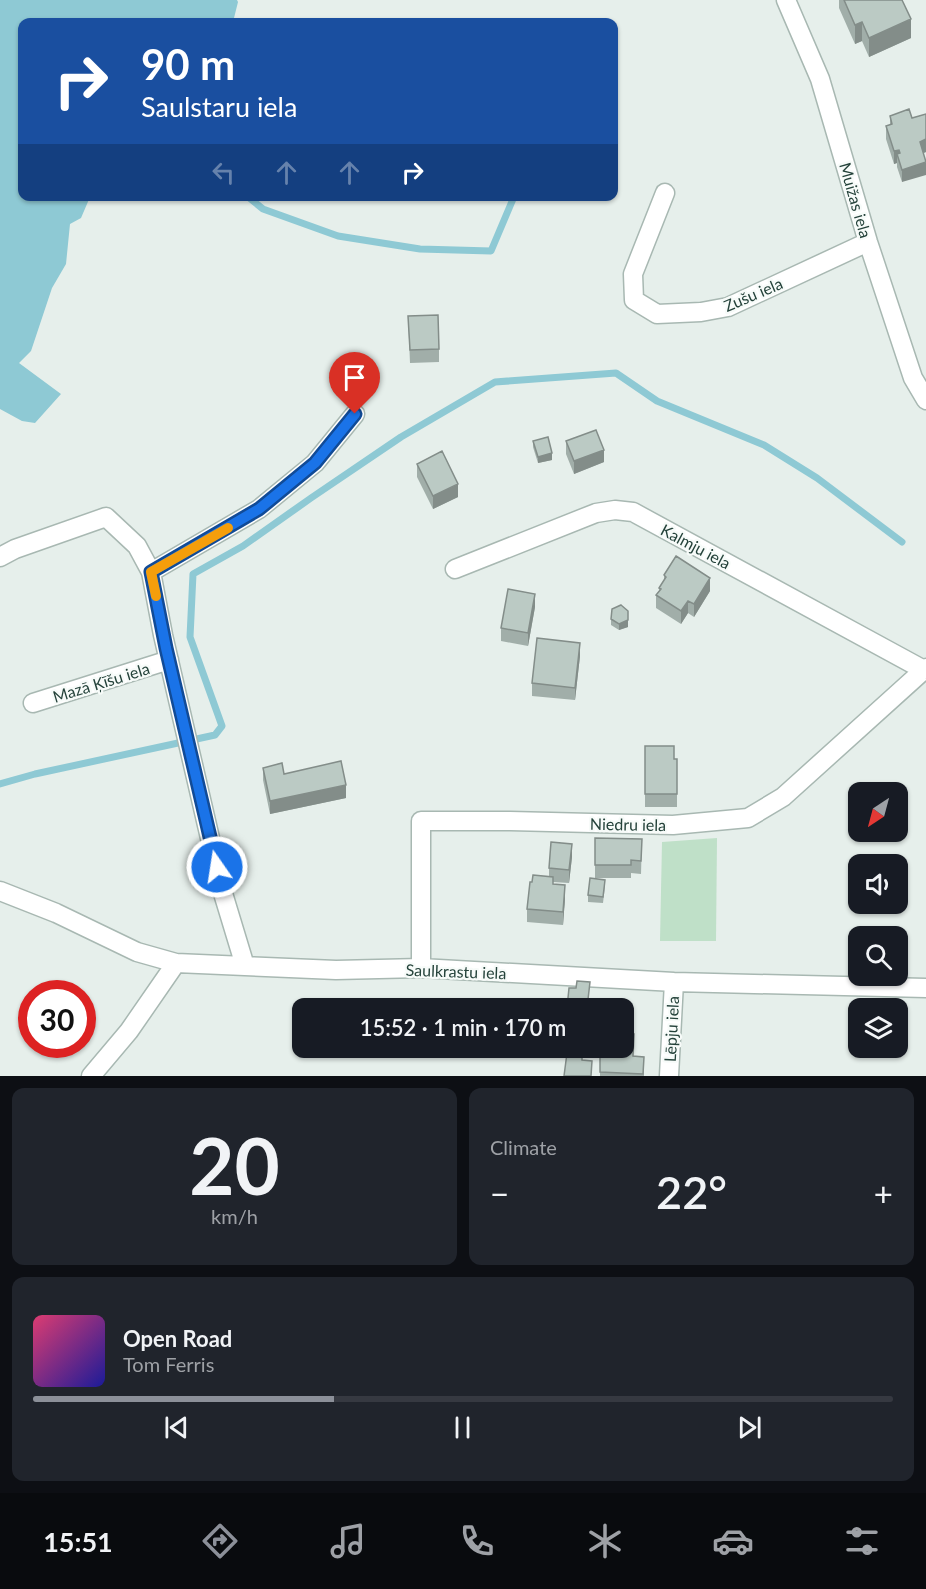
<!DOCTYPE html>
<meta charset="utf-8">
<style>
body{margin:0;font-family:Lato,sans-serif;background:#20242c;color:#f1f3f6;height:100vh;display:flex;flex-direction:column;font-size:22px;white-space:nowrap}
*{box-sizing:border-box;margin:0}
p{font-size:20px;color:#9ea1a6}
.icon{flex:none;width:33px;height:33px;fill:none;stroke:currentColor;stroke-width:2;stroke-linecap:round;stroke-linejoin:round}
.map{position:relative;height:1076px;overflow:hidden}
.panel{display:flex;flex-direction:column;gap:12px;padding:12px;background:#0d0f14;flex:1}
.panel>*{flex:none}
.hud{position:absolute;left:18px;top:18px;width:600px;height:183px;border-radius:12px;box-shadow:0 2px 4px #0004;background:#1a4fa0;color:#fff;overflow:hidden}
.needle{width:39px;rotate:216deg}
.tools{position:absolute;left:848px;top:782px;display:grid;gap:12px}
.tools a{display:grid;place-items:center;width:60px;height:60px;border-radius:12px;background:#171b24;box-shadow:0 2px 4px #0004;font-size:30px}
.speed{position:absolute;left:18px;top:980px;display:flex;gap:12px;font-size:30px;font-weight:700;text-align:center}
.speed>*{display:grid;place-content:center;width:78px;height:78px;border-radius:50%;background:#171b24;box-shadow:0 2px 4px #0004;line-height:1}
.speed .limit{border:9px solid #d22;background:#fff;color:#111}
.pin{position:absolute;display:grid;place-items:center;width:51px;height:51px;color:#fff;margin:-62px -26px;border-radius:50% 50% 50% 0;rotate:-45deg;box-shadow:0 0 6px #0007}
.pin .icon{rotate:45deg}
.me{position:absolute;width:66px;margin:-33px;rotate:347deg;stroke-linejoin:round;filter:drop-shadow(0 0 4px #0008)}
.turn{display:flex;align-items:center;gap:21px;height:126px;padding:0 24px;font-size:27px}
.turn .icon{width:78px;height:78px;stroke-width:2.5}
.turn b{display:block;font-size:42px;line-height:51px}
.lanes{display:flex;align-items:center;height:57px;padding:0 24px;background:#0003;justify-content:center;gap:30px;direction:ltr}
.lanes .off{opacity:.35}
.big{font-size:45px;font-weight:600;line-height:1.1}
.panel .card{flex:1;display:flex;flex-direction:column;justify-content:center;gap:9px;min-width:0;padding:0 21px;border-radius:12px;background:#20242c}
.panel .dial{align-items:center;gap:0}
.dial b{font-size:78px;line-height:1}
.song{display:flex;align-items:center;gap:18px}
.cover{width:72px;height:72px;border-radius:9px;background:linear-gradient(135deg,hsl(340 70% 55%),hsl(240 70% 35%))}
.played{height:6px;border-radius:3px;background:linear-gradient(90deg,#8c9099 35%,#363941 35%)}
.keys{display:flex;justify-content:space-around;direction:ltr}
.heat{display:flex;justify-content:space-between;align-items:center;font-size:33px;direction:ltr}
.panel .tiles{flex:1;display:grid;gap:12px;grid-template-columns:1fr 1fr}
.card:last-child{grid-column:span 2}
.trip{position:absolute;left:292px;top:998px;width:342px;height:60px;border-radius:12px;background:#171b24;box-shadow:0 2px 4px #0004;font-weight:600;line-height:60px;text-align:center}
.dock{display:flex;height:96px;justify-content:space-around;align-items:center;background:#090b0e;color:#9ea1a6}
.dock .icon{width:42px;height:42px}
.dock .on{color:#8c9099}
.dock b{font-size:27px;color:#f1f3f6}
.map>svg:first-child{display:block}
</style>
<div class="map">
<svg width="926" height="1076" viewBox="0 0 926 1076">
<rect width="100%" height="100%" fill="#e6efeb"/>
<path fill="#bfe0c8" d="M717,838L716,941H660L662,842Z"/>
<path fill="#8ec9d4" d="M0,0H237L238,2L233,22H22V196L90,197L81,218L70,224L66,264L52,288L31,351L19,363L61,394L35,423L22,421L0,409Z"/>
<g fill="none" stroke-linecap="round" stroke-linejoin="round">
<path stroke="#8ec9d4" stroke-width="7" d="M247,196L263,209L338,236L420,249L491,251L513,199
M0,784L35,774L215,735L222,726L190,637L193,574L243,546L311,498L401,437L495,382L616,373L657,401L764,445L817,478L902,542"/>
<defs>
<path id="minor" d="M786,0L820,79L868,242L913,378L926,400
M665,193L633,274L634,300L657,314L701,312L728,307L868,242
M0,557L15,549L106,517L137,546L151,572L163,635L222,890L245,966
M455,569L596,513L615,510L633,512L924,670
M151,572L259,509L315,463L355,414
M33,703L169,660
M0,891L56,913L137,952L176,963L336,970L421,968L674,982L926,988
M421,968V821H510L673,825L748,818L783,797L926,668
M91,1076L129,1031L176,963
M669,1076L674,982"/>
</defs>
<use href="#minor" stroke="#a8b8b2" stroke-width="21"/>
<use href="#minor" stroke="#fff" stroke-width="18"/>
</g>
<path fill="#a1aea9" d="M839,0H902L911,38L869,57L862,41L855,44L839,8Z
M926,114V152L924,153L902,182L897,167V163L894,164L886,139V126L890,125V116L912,118Z
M408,316L439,349V362L410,363Z
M533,441L552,460L538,463L533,447Z
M566,441L604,462L574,474L566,454Z
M417,464L458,497L433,509L417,477Z
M664,575L710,591L694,617L688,613L681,624L656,608V595L659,591V588L664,580Z
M535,607L528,646L501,641V628Z
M628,617V627L619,630L611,625V619Z
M580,656L575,700L532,696V683Z
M645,746L674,759H677V807H645Z
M263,768L284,774L346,798L270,814L263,780Z
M595,838L642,839L641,874L631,873V878H595Z
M572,857L569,883L553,882V884L565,898L563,925L527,922V909L532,882L549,876V868Z
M605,886L603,903L588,902V895Z
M600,1047L634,1056L644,1057V1076H600Z"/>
<path fill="#838d89" d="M911,19V38L869,57V38Z
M862,22V41L855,44V25Z
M926,139V152L920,154V142Z
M899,150V159L897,154V163L894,164V151Z
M926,162V175L902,182V170Z
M604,450V462L574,474V461Z
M552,453V460L538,463V457Z
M458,484V497L433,509V496Z
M710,578V591L694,617V604Z
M535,594V607L528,646V633Z
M688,601V613L681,624V611Z
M628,611V627L619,630V624Z
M580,643V656L575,700V688Z
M346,785V798L270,814V801Z
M572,844V857L569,883V870Z
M565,885V898L563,925V912Z"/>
<path fill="#bbcac4" stroke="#838d89" stroke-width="1.5" d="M844,0H902L911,19L869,38L862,22L855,25Z
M909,109L912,118L926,114V139L920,142L926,162L902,170L897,154L900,153L899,150L894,151L886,126L892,124L890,116Z
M438,315L439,349L410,350L408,316Z
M596,430L604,450L574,461L566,441Z
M548,437L552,453L538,457L533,441Z
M442,451L458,484L433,496L417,464Z
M676,556L710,578L694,604L688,601L681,611L656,595L661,589L659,588L666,577L664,575Z
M508,589L535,594L528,633L501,628Z
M621,605L628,611V620L619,624L611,619L612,609Z
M537,638L580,643L575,688L532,683Z
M645,746H674V759H677V794H645Z
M341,761L346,785L270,801L263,768L282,763L284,774Z
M595,838L642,839L641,861L631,860V865H595Z
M551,842L572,844L569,870L549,868Z
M533,875L553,877V884L565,885L563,912L527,909L530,882H532Z
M590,878L605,880L603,897L588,895Z
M577,981L590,982L587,1008H567L569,988H576Z
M424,1001L447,1003V1008H423Z
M490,1003L519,1004L518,1008H489Z
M624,1033L634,1034L633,1056L644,1057L643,1074L600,1072V1047H624Z
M567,1053L582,1055V1060L592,1061L591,1076H564Z"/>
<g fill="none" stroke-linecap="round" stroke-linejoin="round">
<defs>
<path id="route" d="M217,867L166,648L151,572L259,509L315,463L355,414"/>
</defs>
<use href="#route" stroke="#114b97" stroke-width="15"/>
<use href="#route" stroke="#1a73e8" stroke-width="10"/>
<path stroke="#f59e0b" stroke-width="10" d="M156,596L151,572L228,528"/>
</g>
<g text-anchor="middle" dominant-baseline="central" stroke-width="4.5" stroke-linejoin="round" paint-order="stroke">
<g font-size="16" fill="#24423a" stroke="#f7fbf9">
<text transform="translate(856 200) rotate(74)">Muižas iela</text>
<text transform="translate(753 294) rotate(-23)">Zušu iela</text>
<text transform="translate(696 546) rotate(28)">Kalmju iela</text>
<text transform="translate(101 682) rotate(-17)">Mazā Ķīšu iela</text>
<text transform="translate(628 824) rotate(1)">Niedru iela</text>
<text transform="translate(456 971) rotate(2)">Saulkrastu iela</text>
<text transform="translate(671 1029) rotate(-87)">Lēpju iela</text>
</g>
</g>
</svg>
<div class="tools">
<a><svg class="needle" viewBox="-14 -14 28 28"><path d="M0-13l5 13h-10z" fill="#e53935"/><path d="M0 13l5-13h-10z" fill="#9ea1a6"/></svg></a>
<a><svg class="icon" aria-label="sound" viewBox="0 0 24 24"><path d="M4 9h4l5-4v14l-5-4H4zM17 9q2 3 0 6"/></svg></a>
<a><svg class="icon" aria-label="search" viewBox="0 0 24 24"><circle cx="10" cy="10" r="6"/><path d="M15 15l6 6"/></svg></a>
<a><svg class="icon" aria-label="layers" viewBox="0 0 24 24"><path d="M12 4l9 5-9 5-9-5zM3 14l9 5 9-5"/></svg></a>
</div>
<div class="speed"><div class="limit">30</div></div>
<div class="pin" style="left:355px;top:414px;background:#d93025"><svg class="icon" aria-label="arrive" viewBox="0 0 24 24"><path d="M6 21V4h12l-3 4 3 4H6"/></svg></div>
<svg class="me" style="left:217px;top:867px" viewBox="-20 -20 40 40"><circle r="17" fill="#1a73e8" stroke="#fff" stroke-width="3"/><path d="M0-11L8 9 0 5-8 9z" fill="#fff"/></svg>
<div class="trip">15:52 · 1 min · 170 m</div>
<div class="hud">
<div class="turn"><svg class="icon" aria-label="right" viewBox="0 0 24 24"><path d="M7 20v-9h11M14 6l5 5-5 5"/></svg><div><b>90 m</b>Saulstaru iela</div></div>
<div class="lanes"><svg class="icon off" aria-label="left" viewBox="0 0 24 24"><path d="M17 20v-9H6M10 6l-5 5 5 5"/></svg><svg class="icon off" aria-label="ahead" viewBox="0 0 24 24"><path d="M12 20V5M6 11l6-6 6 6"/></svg><svg class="icon off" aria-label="ahead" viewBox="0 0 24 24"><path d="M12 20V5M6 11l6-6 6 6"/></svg><svg class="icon" aria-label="right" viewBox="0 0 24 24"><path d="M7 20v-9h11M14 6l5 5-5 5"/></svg></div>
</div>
</div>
<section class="panel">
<div class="tiles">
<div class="card dial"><b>20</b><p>km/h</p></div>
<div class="card"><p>Climate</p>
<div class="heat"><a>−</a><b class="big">22°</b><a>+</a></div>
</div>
<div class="card">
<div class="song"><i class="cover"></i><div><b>Open Road</b><p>Tom Ferris</p></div></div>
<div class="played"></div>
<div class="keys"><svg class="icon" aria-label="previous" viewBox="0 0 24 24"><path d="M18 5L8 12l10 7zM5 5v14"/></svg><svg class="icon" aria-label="pause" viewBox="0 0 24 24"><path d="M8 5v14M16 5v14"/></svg><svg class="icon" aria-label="next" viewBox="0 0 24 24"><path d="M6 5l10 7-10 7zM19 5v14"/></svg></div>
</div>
</div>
</section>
<nav class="dock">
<b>15:51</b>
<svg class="icon on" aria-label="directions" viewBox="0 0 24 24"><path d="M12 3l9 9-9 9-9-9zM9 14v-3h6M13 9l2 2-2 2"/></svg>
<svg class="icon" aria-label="music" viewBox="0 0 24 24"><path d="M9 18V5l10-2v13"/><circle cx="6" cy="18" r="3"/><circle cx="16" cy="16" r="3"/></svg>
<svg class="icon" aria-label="phone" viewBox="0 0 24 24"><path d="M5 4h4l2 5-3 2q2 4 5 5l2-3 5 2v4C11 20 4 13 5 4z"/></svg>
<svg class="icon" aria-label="climate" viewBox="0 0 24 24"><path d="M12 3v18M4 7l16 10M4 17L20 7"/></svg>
<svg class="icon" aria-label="car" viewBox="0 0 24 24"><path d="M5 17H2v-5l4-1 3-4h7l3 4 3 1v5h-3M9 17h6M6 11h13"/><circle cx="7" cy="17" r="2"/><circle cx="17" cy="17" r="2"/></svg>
<svg class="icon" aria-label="filters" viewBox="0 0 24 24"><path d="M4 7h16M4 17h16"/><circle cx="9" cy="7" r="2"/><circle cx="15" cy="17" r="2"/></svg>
</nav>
